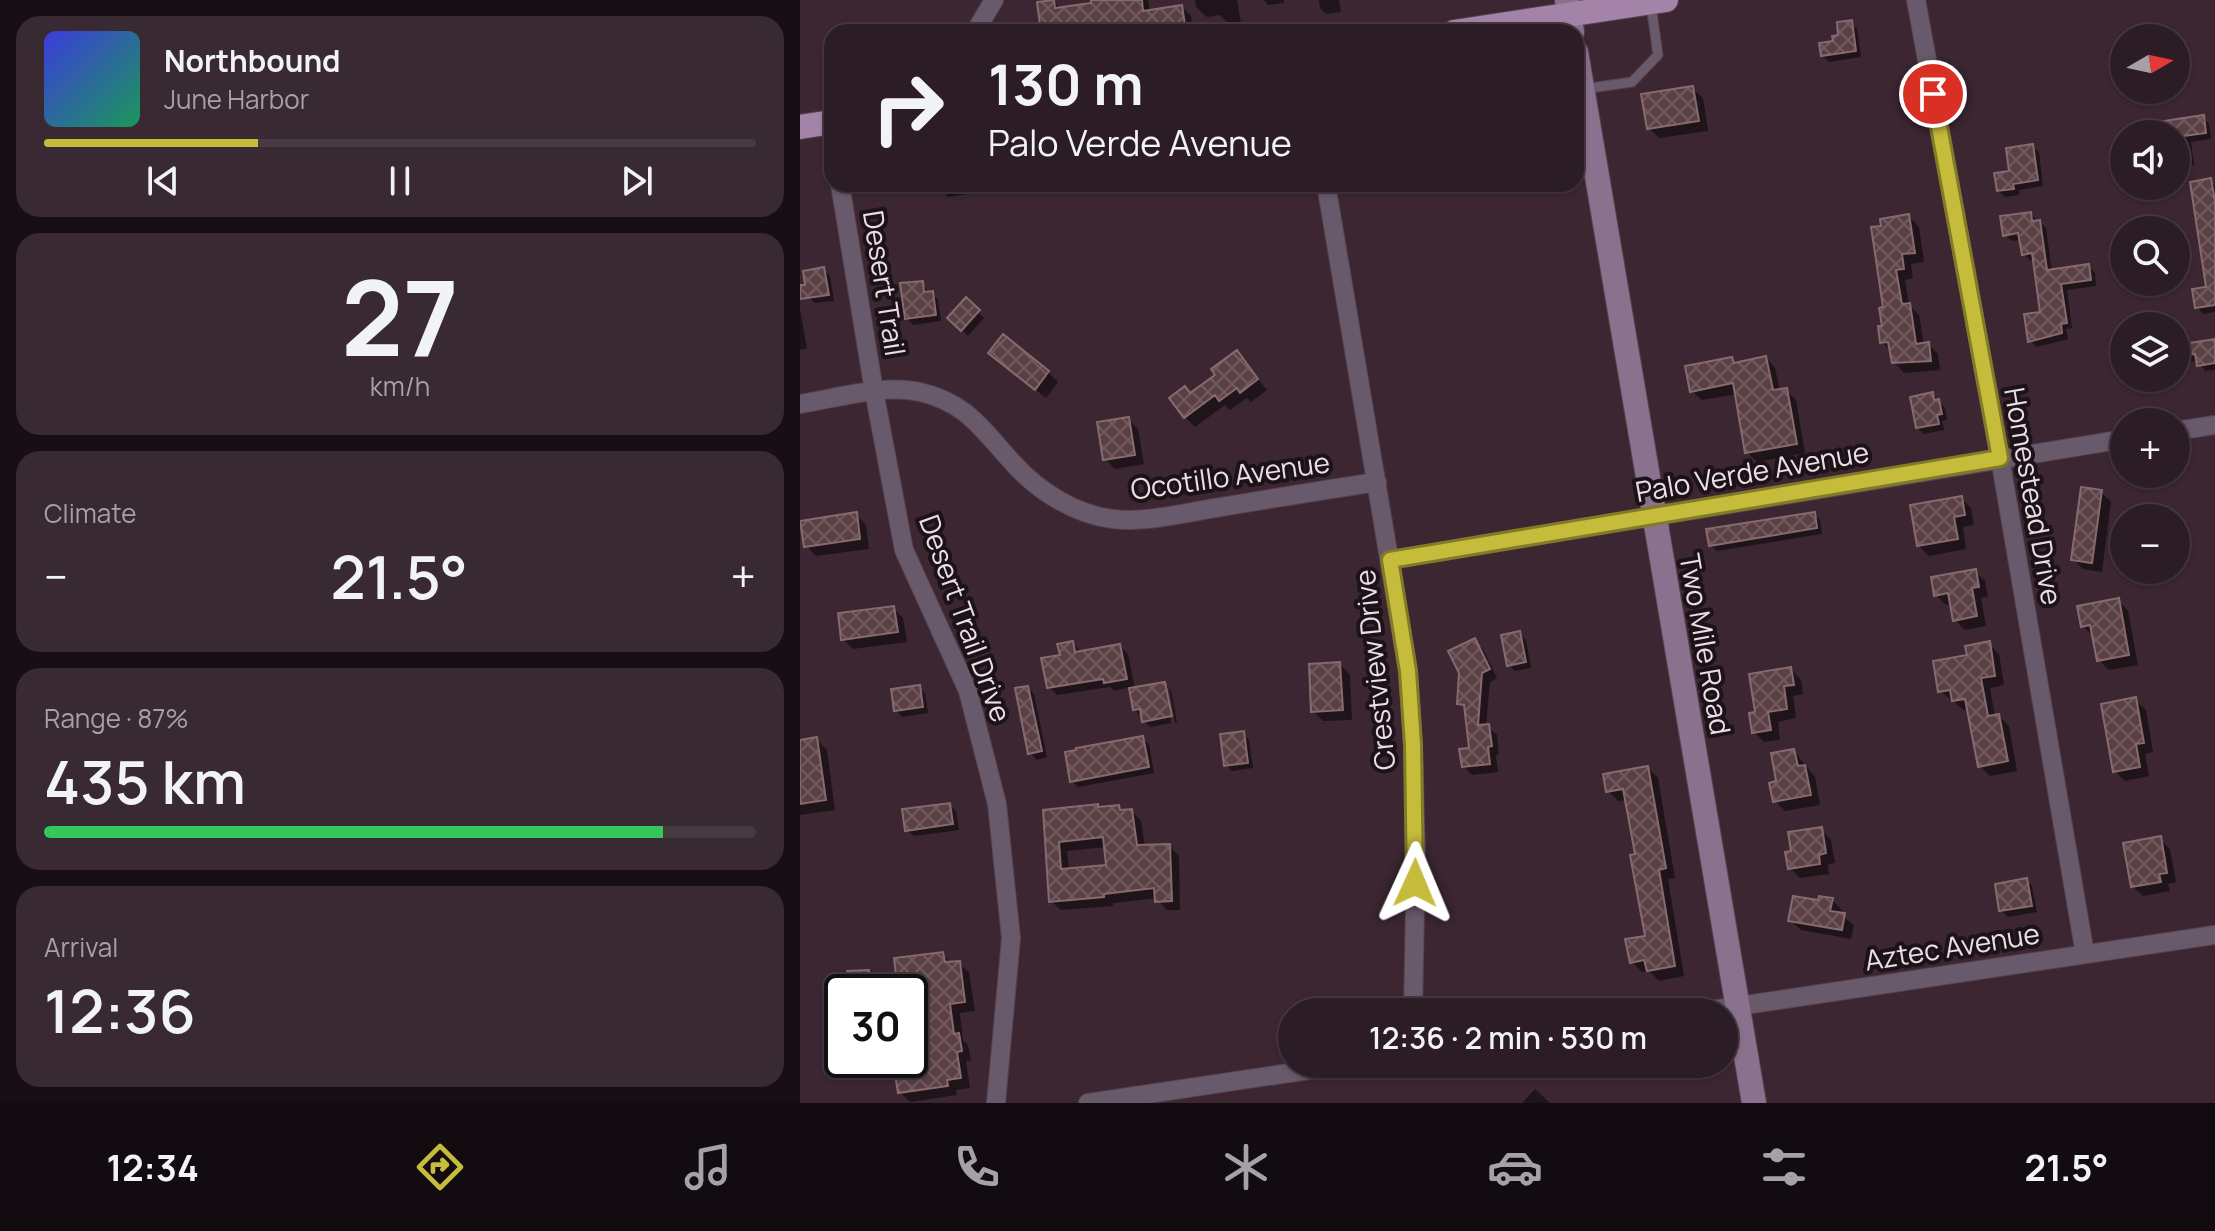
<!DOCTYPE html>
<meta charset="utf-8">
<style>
body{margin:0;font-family:Manrope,sans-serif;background:#382932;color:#f1f3f6;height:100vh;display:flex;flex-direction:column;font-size:30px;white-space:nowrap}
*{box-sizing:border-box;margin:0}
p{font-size:26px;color:#a6a1a7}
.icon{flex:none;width:44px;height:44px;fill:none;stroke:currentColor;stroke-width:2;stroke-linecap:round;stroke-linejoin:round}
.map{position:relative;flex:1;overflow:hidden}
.details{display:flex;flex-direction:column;gap:16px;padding:16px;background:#180f15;width:800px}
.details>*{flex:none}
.guide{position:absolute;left:24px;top:24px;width:760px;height:168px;border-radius:24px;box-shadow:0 2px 6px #0004,0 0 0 2px #483a43;background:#2c1c26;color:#f1f3f6;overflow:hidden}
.needle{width:52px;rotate:81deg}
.fabs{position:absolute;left:1310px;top:24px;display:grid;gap:16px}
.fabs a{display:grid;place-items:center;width:80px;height:80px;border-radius:50%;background:#2c1c26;box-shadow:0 2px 6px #0004,0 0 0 2px #483a43;font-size:40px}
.speed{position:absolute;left:24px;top:974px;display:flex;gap:16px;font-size:40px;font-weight:700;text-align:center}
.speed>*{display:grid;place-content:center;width:104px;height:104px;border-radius:50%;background:#2c1c26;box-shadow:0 2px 6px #0004,0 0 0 2px #483a43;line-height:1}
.speed .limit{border:4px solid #111;border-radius:12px;background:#fff;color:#111}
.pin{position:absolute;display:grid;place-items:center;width:68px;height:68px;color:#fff;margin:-34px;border:4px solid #fff;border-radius:50%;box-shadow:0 2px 8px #0007}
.me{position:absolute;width:88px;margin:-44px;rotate:1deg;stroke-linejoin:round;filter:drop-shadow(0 0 6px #0008)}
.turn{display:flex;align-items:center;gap:28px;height:168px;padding:0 32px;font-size:36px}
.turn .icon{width:104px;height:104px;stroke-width:2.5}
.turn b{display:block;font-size:56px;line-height:68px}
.big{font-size:60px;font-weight:600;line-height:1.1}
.details .tile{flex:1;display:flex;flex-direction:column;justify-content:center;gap:12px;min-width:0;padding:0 28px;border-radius:24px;background:#382932}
.details .dial{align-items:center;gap:0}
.dial b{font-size:104px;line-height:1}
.song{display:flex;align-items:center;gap:24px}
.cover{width:96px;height:96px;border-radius:12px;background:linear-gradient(135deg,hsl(240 70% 55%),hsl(150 70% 35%))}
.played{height:8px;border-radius:4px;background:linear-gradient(90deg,#c6bc3c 30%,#483a43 30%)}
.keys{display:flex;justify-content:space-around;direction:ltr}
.heat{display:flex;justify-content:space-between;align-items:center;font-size:44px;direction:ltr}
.charge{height:12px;border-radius:6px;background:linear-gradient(90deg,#34c759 87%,#483a43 0)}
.trip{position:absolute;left:478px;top:998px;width:460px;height:80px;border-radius:40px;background:#2c1c26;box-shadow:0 2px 6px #0004,0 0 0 2px #483a43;font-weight:600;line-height:80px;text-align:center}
.menu{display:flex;height:128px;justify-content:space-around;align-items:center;background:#120b0f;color:#a6a1a7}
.menu .icon{width:56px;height:56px}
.menu .active{color:#c6bc3c}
.menu b{font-size:36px;color:#f1f3f6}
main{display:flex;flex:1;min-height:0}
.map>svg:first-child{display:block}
</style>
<main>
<section class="details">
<div class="tile">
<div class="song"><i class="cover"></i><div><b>Northbound</b><p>June Harbor</p></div></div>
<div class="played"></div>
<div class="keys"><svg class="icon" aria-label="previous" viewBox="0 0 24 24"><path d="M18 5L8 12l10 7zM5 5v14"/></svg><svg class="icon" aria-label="pause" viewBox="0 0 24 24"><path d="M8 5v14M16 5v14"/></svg><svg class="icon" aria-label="next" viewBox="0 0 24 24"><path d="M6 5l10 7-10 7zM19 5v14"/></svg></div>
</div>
<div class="tile dial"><b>27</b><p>km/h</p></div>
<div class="tile"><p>Climate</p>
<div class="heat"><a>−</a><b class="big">21.5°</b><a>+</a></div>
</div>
<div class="tile"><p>Range · 87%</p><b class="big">435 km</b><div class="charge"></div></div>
<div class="tile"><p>Arrival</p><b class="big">12:36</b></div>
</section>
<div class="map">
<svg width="1415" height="1103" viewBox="0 0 1415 1103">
<defs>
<pattern id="building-cross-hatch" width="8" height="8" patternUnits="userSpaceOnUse" patternTransform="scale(2)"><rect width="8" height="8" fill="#5a4044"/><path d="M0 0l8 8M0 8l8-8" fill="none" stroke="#725b5f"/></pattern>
</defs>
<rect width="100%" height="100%" fill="#3b2632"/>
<path fill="#0007" fill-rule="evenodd" d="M293,0H348L350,12L382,7L391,16L393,32H243L239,3L254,1L261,9L293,4Z
M395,0H437L441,23L430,25L420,15L407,17L396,7Z
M464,0H484V3L468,5Z
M519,0H539L541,12L526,14L520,8Z
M1051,22L1057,29L1061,57L1029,62L1023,56Z
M892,88L903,98L908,131L859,138L849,128Z
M1403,117L1409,124L1411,139L1391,142L1394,165L1376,167V134H1361Z
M1232,146L1239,152L1243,186L1219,190V195L1205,197L1198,191Z
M1410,181L1415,185V312L1403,314L1397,307L1408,289Z
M138,184H187L188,191L148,197Z
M311,184H348L341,185L342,191L321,194Z
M1230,214L1246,228L1252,272L1288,266L1295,273L1296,286L1267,290L1272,328L1266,329L1268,339L1237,347L1230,341L1242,314L1235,260H1230L1224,254L1221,240L1212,241L1205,235Z
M1109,216L1119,227L1124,262L1111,264L1113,278L1105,280L1109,305L1119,315L1124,345L1128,344L1138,354L1140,370L1104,373L1094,362L1092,352L1082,342L1085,309Z
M24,270L30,276L34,301L15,303L9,297Z
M122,283L129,293L138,299L141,321L113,325L107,318Z
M166,300L184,318L168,336L150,318Z
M0,309L7,349L0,350Z
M1415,341V370L1405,371L1398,361L1376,362V347Z
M437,352L467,390L451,402L447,398L430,410L425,405L395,427L385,417L390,395L418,375Z
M190,353L248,372L258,382L246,398Z
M966,358L975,368L980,391L986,390L996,400L1005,453L957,462L947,452L937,394L902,400L892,391L932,359L937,364Z
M1132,394L1145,408L1147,420L1142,421L1144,430L1124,434L1117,428Z
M328,419L338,429L344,464L315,469L305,459Z
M1301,492L1311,502L1302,572L1283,569L1273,559Z
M1161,498L1171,508L1174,525L1163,527L1166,549L1129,556L1119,546Z
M56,514L66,525L69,549L16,556L6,546Z
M1014,514L1020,520L1022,534L917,551L910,545Z
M1175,571L1185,581L1188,597L1181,598L1186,626L1165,630L1155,620L1152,604L1146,605L1136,595Z
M1318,600L1328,611L1338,665L1309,670L1299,660L1293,636L1283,626Z
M93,608L103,618L107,642L53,649L43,639Z
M720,634L726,640L731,668L715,671L709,665Z
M675,641L683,649L697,678L690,682L686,726L697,735L699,754L696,755L698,772L672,775L663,766L671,749L667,711L659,703Z
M272,643L281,651L320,646L328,654L335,689L365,684L371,690L377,722L375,723L369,688H364L371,723L350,727L335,710L331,687L314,691L310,687L257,695L249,687L262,656Z
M1189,644L1199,654L1204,685L1190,688L1195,717L1199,716L1209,726L1217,771L1190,776L1180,766L1169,709L1164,710L1140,691L1169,657Z
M540,664L550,675L552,720L523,721L513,711Z
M991,669L1001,680L1003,694L993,696L996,718L978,722L980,740L964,742L954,732L957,714Z
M119,687L125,694L128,713L102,717L96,710Z
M228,688L234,694L247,757L237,760L230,753Z
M1335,700L1346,710L1353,752L1345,754L1349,776L1325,781L1315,771Z
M443,733L449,740L453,768L432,771L426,765Z
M342,738L349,744L354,773L278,787L272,781Z
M17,740L27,750L35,810L0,815V742Z
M994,751L1015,777L1020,805L985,811L975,801L978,783Z
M848,768L858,778L875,878L868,879L884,976L859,981L849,971L842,972L832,962L847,937L837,856L827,800L818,801L808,791Z
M149,805L156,811L159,830L114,836L107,830Z
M319,807L324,812L332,811L341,821L345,847L369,846L379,856L380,910H366L357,898L313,903V906L261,910L251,901L245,812ZM306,847L309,867L269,870L267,851Z
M1021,830L1031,840L1035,863L1028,864L1029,874L1000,878L990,868Z
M1360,839L1370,849L1376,882L1368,884L1370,891L1343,896L1332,886Z
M1226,880L1232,886L1237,912L1208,917L1201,910Z
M1032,900L1042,910L1041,915L1054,925L1051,939L1001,930L990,920L1020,902Z
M143,954L152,964L159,963L169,973L175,1011L160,1013L163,1040L168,1045L171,1061H166L170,1088L156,1090L157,1095L110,1102L100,1092V1060H110V992H100Z
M68,972L78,982L79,992H44V989L50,988Z
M735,1089L750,1103H722Z"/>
<path fill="url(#building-cross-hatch)" stroke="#866a6d" stroke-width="2" fill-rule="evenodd" d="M254,0L255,8L291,3V0H342L343,11L382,5L385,25L340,32H295L294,27L241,32L237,2Z
M1052,20L1056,51L1021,56L1019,43L1033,41L1032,36L1038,35L1037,22Z
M893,86L899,121L847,129L841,94Z
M1404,115L1406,133L1376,137V134H1359L1357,122Z
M1233,144L1238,180L1213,184L1214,189L1197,191L1194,173L1209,171L1206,148Z
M1411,178L1415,201V305L1395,308L1392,289L1406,287L1390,182Z
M1231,212L1232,221L1240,220L1247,270L1289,264L1291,280L1261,284L1267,323L1261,324L1262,333L1228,342L1224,314L1240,312L1232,253L1222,255L1218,233L1203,236L1200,216Z
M1109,214L1115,253L1102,254L1104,269L1096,270L1102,304L1110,303L1116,344L1129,342L1131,361L1092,363L1088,342L1080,343L1078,326H1082L1079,308L1083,307L1071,227L1081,226L1080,219Z
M24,267L29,295L0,299V285H5L3,271Z
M123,281L124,292L133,291L136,315L105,319L100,283Z
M166,297L180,310L161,331L147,318Z
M203,334L249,371L235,390L188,353Z
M1415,339V363L1397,366L1395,354L1376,357V345Z
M437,350L458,379L440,393L437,388L419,401L415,395L384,418L369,398L385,386L390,393L415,375L411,369Z
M966,356L973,390L987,388L997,444L945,453L933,383L890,392L885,366L932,357L934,363Z
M1133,392L1134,400L1139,399L1142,414L1137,415L1139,424L1116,428L1110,397Z
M329,417L335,455L303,460L297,422Z
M1281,487L1302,490L1292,563L1271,560Z
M1162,496L1165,515L1154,517L1158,539L1117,546L1110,505Z
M57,512L60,539L4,547L0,521Z
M1015,512L1017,528L909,546L906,529Z
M1176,569L1179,587L1172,588L1177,616L1153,621L1148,593L1134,596L1131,577Z
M1319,598L1329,655L1297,661L1290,625L1281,627L1277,606Z
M94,606L98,632L41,640L38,613Z
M720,631L726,662L707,666L701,635Z
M675,638L690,669L682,673L678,725L689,724L692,746L688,747L690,764L662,767L659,749L669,748L664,705L657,704L659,673L648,651Z
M273,641L275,652L320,644L327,679L304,683L303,679L247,688L241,658L260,655L257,644Z
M1190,641L1195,676L1181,678L1188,716L1199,714L1208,761L1178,767L1165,699L1152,701L1150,690L1138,692L1133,661L1167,655L1165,646Z
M540,662L543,710L511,712L509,664Z
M991,667L994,685L984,686L987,709L968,712L971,730L952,733L949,713L955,712L949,674Z
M365,682L372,716L342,722L340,709L333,710L329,688Z
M120,685L123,707L94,711L91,689Z
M228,686L242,751L228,754L215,688Z
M1336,697L1344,743L1336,744L1340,767L1313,772L1301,704Z
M444,731L448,763L424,766L420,734Z
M343,736L349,767L270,782L265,752L276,750V748Z
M17,737L26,800L0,804V740Z
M994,749L998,766L1005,765L1011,795L973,802L969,783L976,781L971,753Z
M848,766L866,868L859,870L875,966L847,971L844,960L830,963L825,939L845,936L830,855L835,854L823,789L806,792L803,774Z
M150,803L153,824L105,831L102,809Z
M298,804V807L319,805L320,810L332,809L337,845L370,844L372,901L355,902L354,888L304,894V897L249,902L243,810ZM303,837L306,865L261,869L259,842Z
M1022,827L1026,853L1019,855L1020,864L988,869L985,852L991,851L988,832Z
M1361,836L1367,873L1359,874L1361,882L1331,887L1323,843Z
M1227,878L1232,906L1199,911L1195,884Z
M993,896L1018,900L1019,896L1033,898L1030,911L1045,913L1042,930L988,921Z
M143,952L145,962L160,961L165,1002L150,1004L154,1034L159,1033L162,1051L157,1052L161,1078L147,1080L148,1086L98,1093L93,1061L110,1060V992H98L94,958Z
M69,970L70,992H48L47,971Z"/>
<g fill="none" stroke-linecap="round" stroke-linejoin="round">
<defs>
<path id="lane" d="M783,89L832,82L858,55L851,5"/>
<path id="street" d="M1116,0L1200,458L1285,954
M175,32L194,0
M40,184L74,391L104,550L168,691L197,804L211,938L196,1103
M526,184L608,671L613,745L616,856L613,1012
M0,404C38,398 82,384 120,392C168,403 183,431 214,464C238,491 276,515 313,519C346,523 383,513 415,508C469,499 523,490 577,482
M1376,431L1415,425
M590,560L1324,439
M898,1012L1415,935
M288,1103L549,1064"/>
<path id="secondary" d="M767,0L772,32
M776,52L954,1103"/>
<path id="primary" d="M654,32L866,0
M0,127L32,122"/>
</defs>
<use href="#lane" stroke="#57434f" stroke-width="11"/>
<use href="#street" stroke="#57434f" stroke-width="20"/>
<use href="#secondary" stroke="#57434f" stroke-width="26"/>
<use href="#primary" stroke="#57434f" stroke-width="26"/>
<use href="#lane" stroke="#695a6b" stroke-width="9"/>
<use href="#street" stroke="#695a6b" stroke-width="18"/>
<use href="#secondary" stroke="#8a718e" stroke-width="24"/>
<use href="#primary" stroke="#a384a8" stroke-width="24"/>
</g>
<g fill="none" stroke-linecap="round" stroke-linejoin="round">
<defs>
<path id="route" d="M615,883L613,745L608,671L590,560L1200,458L1133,94"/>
</defs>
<use href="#route" stroke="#817a27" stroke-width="20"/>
<use href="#route" stroke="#c6bc3c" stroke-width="14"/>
</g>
<g text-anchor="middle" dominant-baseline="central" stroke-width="8" stroke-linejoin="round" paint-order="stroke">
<g font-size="28" fill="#eddee6" stroke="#1c1318">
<text transform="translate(85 283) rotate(81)">Desert Trail</text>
<text transform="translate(952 471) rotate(-10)">Palo Verde Avenue</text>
<text transform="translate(430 475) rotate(-8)">Ocotillo Avenue</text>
<text transform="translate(1234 496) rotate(80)">Homestead Drive</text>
<text transform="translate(166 618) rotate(70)">Desert Trail Drive</text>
<text transform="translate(906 644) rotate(80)">Two Mile Road</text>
<text transform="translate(574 670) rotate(-96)">Crestview Drive</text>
<text transform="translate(1152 946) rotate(-9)">Aztec Avenue</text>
</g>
</g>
</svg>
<div class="fabs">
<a><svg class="needle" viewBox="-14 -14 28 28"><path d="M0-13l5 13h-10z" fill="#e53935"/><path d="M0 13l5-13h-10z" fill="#a6a1a7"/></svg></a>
<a><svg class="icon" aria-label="sound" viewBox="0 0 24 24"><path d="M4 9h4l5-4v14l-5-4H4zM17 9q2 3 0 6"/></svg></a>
<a><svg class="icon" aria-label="search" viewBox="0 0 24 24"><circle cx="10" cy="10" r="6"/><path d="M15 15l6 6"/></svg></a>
<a><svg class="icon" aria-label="layers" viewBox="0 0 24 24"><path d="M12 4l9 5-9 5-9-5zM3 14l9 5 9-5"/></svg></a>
<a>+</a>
<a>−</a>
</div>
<div class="speed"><div class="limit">30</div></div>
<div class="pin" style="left:1133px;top:94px;background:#d93025"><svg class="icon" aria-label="arrive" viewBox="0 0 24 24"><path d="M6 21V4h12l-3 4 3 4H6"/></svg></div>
<svg class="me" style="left:615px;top:883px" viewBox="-20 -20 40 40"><path d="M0-17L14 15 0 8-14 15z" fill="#c6bc3c" stroke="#fff" stroke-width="4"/></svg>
<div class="trip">12:36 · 2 min · 530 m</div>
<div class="guide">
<div class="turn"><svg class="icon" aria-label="right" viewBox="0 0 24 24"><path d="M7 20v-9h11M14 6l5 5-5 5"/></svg><div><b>130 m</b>Palo Verde Avenue</div></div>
</div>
</div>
</main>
<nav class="menu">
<b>12:34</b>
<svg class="icon active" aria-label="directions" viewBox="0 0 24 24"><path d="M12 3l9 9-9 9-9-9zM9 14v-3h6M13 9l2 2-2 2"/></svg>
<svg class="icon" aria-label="music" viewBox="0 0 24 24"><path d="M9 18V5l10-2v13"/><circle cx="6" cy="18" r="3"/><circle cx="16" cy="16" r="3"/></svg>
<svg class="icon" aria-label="phone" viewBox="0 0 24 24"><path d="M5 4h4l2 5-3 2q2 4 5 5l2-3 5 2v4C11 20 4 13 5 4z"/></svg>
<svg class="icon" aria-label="climate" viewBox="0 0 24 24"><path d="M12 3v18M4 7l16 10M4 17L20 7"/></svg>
<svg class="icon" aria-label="car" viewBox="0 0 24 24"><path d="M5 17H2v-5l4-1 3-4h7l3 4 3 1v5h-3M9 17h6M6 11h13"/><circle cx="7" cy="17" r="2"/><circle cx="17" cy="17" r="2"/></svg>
<svg class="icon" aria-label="filters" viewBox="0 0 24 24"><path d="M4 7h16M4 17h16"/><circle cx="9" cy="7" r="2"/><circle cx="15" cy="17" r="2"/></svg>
<b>21.5°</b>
</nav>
